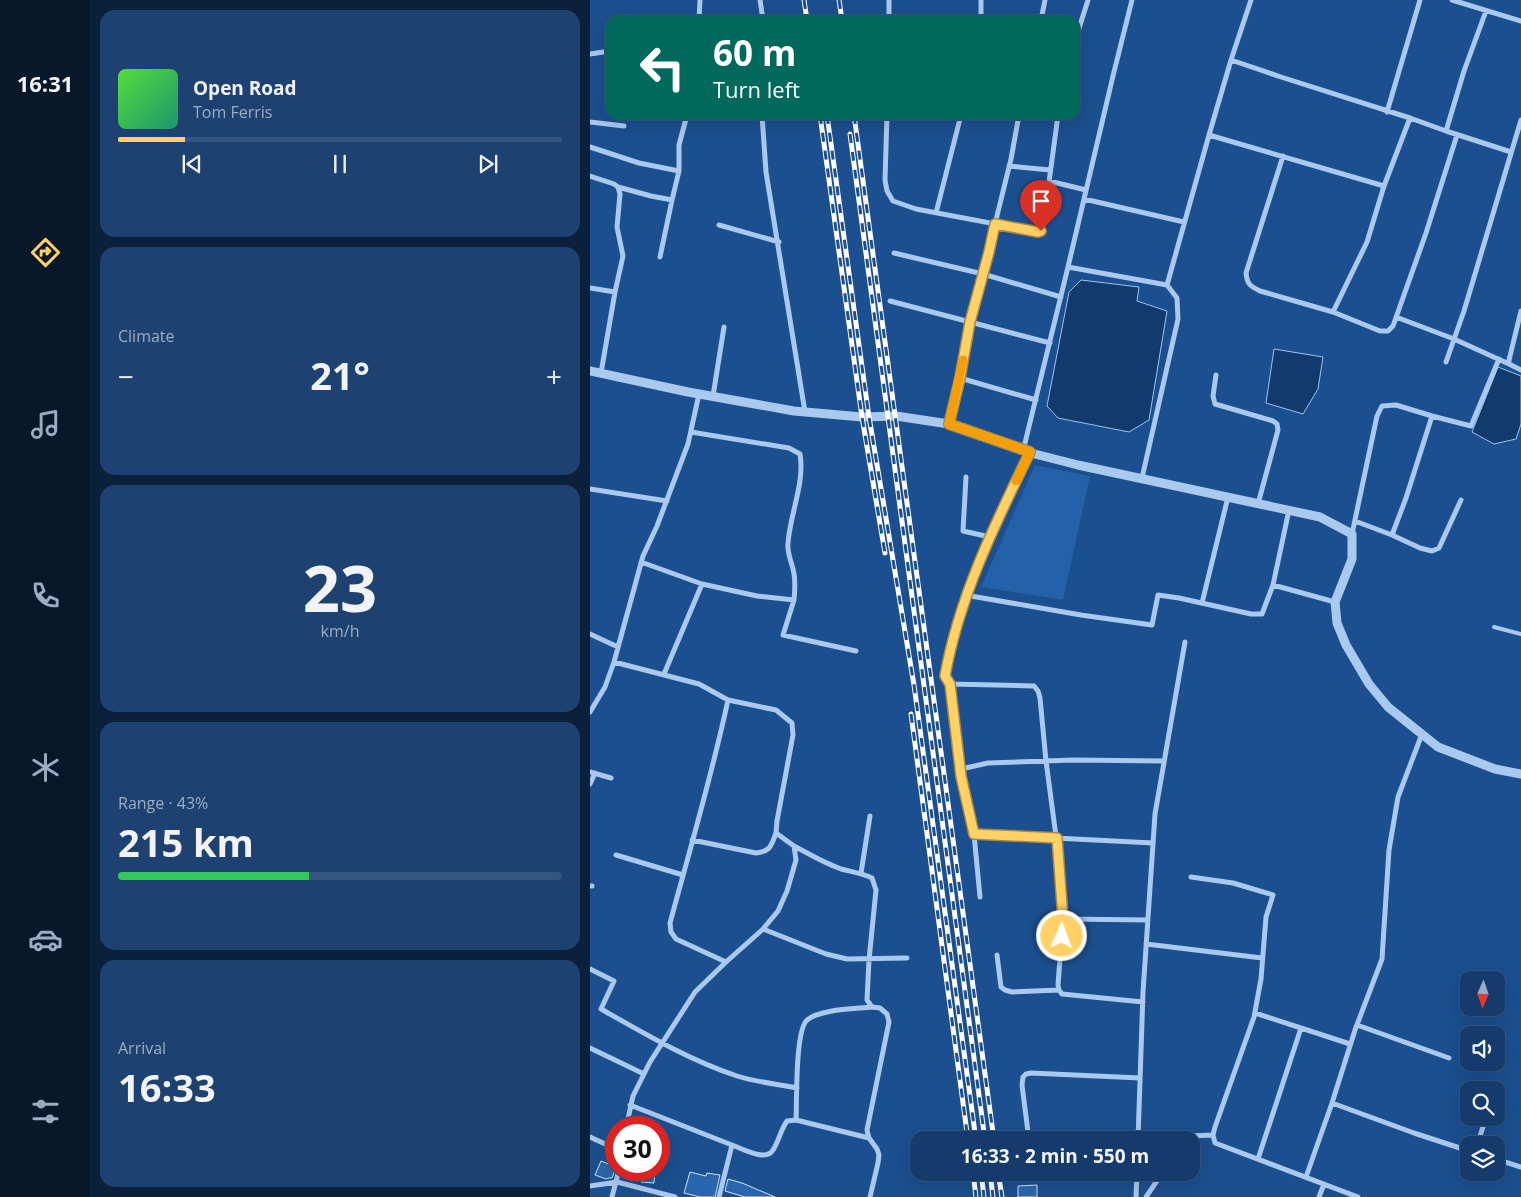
<!DOCTYPE html>
<meta charset="utf-8">
<style>
body{margin:0;font-family:"Open Sans",sans-serif;background:#1d4271;color:#f1f3f6;height:100vh;display:flex;flex-direction:column;font-size:19px;white-space:nowrap}
*{box-sizing:border-box;margin:0}
p{font-size:16px;color:#9dadc1}
.icon{flex:none;width:28px;height:28px;fill:none;stroke:currentColor;stroke-width:2;stroke-linecap:round;stroke-linejoin:round}
.map{position:relative;flex:1;overflow:hidden}
.drawer{display:flex;flex-direction:column;gap:10px;padding:10px;background:#0b203b;width:500px}
.drawer>*{flex:none}
.hud{position:absolute;left:15px;top:15px;width:475px;height:105px;border-radius:15px;box-shadow:0 5px 20px #0002,0 0 0 1px #33557e;background:#00695c;color:#fff;overflow:hidden}
.needle{width:32px;rotate:182deg}
.buttons{position:absolute;left:870px;top:971px;display:grid;gap:10px}
.buttons a{display:grid;place-items:center;width:45px;height:45px;border-radius:10px;background:#143b6b;box-shadow:0 5px 20px #0002,0 0 0 1px #33557e;font-size:25px}
.speed{position:absolute;left:15px;top:1116px;display:flex;gap:10px;font-size:25px;font-weight:700;text-align:center}
.speed>*{display:grid;place-content:center;width:65px;height:65px;border-radius:50%;background:#143b6b;box-shadow:0 5px 20px #0002,0 0 0 1px #33557e;line-height:1}
.speed .limit{border:8px solid #d22;background:#fff;color:#111}
.pin{position:absolute;display:grid;place-items:center;width:42px;height:42px;color:#fff;margin:-51px -21px;border-radius:50% 50% 50% 0;rotate:-45deg;box-shadow:0 0 5px #0007}
.pin .icon{rotate:45deg}
.me{position:absolute;width:55px;margin:-28px;rotate:2deg;stroke-linejoin:round;filter:drop-shadow(0 0 4px #0008)}
.turn{display:flex;align-items:center;gap:18px;height:105px;padding:0 25px;font-size:22px}
.turn .icon{width:65px;height:65px;stroke-width:2.5}
.turn b{display:block;font-size:35px;line-height:42px}
.big{font-size:38px;font-weight:700;line-height:1.1}
.drawer .widget{flex:1;display:flex;flex-direction:column;justify-content:center;gap:8px;min-width:0;padding:0 18px;border-radius:15px;background:#1d4271}
.drawer .dial{align-items:center;gap:0}
.dial b{font-size:65px;line-height:1}
.song{display:flex;align-items:center;gap:15px}
.cover{width:60px;height:60px;border-radius:8px;background:linear-gradient(135deg,hsl(110 70% 55%),hsl(160 70% 35%))}
.played{height:5px;border-radius:2px;background:linear-gradient(90deg,#ffd166 15%,#33557e 15%)}
.keys{display:flex;justify-content:space-around;direction:ltr}
.heat{display:flex;justify-content:space-between;align-items:center;font-size:28px;direction:ltr}
.charge{height:8px;border-radius:4px;background:linear-gradient(90deg,#34c759 43%,#33557e 0)}
.trip{position:absolute;left:320px;top:1131px;width:290px;height:50px;border-radius:15px;background:#143b6b;box-shadow:0 5px 20px #0002,0 0 0 1px #33557e;font-weight:700;line-height:50px;text-align:center}
main{display:flex;flex:1;min-height:0}
.menu{display:flex;flex-direction:column;width:90px;justify-content:space-around;align-items:center;background:#08182b;color:#9dadc1}
.menu .icon{width:35px;height:35px}
.menu .on{color:#ffd166}
.menu b{font-size:22px;color:#f1f3f6}
.map>svg:first-child{display:block}
</style>
<main>
<nav class="menu">
<b>16:31</b>
<svg class="icon on" aria-label="directions" viewBox="0 0 24 24"><path d="M12 3l9 9-9 9-9-9zM9 14v-3h6M13 9l2 2-2 2"/></svg>
<svg class="icon" aria-label="music" viewBox="0 0 24 24"><path d="M9 18V5l10-2v13"/><circle cx="6" cy="18" r="3"/><circle cx="16" cy="16" r="3"/></svg>
<svg class="icon" aria-label="phone" viewBox="0 0 24 24"><path d="M5 4h4l2 5-3 2q2 4 5 5l2-3 5 2v4C11 20 4 13 5 4z"/></svg>
<svg class="icon" aria-label="climate" viewBox="0 0 24 24"><path d="M12 3v18M4 7l16 10M4 17L20 7"/></svg>
<svg class="icon" aria-label="car" viewBox="0 0 24 24"><path d="M5 17H2v-5l4-1 3-4h7l3 4 3 1v5h-3M9 17h6M6 11h13"/><circle cx="7" cy="17" r="2"/><circle cx="17" cy="17" r="2"/></svg>
<svg class="icon" aria-label="filters" viewBox="0 0 24 24"><path d="M4 7h16M4 17h16"/><circle cx="9" cy="7" r="2"/><circle cx="15" cy="17" r="2"/></svg>
</nav>
<section class="drawer">
<div class="widget">
<div class="song"><i class="cover"></i><div><b>Open Road</b><p>Tom Ferris</p></div></div>
<div class="played"></div>
<div class="keys"><svg class="icon" aria-label="previous" viewBox="0 0 24 24"><path d="M18 5L8 12l10 7zM5 5v14"/></svg><svg class="icon" aria-label="pause" viewBox="0 0 24 24"><path d="M8 5v14M16 5v14"/></svg><svg class="icon" aria-label="next" viewBox="0 0 24 24"><path d="M6 5l10 7-10 7zM19 5v14"/></svg></div>
</div>
<div class="widget"><p>Climate</p>
<div class="heat"><a>−</a><b class="big">21°</b><a>+</a></div>
</div>
<div class="widget dial"><b>23</b><p>km/h</p></div>
<div class="widget"><p>Range · 43%</p><b class="big">215 km</b><div class="charge"></div></div>
<div class="widget"><p>Arrival</p><b class="big">16:33</b></div>
</section>
<div class="map">
<svg width="931" height="1197" viewBox="0 0 931 1197">
<rect width="100%" height="100%" fill="#1b4f8f"/>
<path fill="#2461a8" d="M445,465L500,476L473,600L391,587Z"/>
<path fill="#123a6d" stroke="#9cc4f0" d="M491,280L549,287L547,301L577,311L559,420L539,432L468,418L457,406L479,292Z
M684,349L733,357L728,389L713,414L676,403Z
M908,367L931,376V424L926,439L904,444L882,432Z"/>
<path fill="#2a66ad" stroke="#cfe3fa" d="M11,1161L26,1167L22,1178H19L16,1179L5,1175Z
M52,1170H65L64,1183L51,1182Z
M100,1172L116,1176L117,1173L130,1175L125,1197H110L94,1193Z
M138,1179L152,1183L185,1197H155L135,1191Z
M447,1185V1197H428V1186Z"/>
<g fill="none" stroke-linecap="round" stroke-linejoin="round">
<path stroke="#a9c9ee" stroke-width="4" d="M904,627L931,634"/>
<path stroke="#a9c9ee" stroke-width="5" d="M170,0L173,20
M661,0L641,60L691,77L820,118
M862,0L931,21
M896,11L874,71L856,131L921,152
M109,20L110,0
M299,20V0
M391,20V0
M451,20L455,0
M485,41L498,0
M0,54L20,51
M641,60L619,135L794,186
M797,112L830,0
M172,115L176,172L215,412
M297,115L295,180L297,191L303,201L326,209L448,232L451,231L453,227L468,115
M0,122L34,126
M0,147L49,163L89,171V145L97,115
M693,156L656,273C657,284 660,286 670,291L743,312L790,331H798L803,326L836,233L867,135
M419,166L460,170
M0,176L24,184L28,187L30,194L27,227L33,256L25,292L0,288
M459,181L496,190
M28,187L61,196L82,200L89,171
M494,199L594,222
M346,213L371,115
M129,225L189,242
M304,253L393,274L471,297
M70,257L82,200
M478,267L523,76L542,0
M300,301L460,343
M931,311L919,360V364L931,370
M743,312L777,242L794,186L820,118L856,131
M806,317L864,339L919,364
M856,362L874,311L931,120
M11,373L25,292
M626,375L623,396L625,404L683,421L687,424L688,430L668,504
M370,378L446,400
M123,396L134,327
M359,424L370,378L381,322L399,252L405,224L421,159L429,115
M101,432L199,448L210,454C215,483 200,514 198,543C197,553 201,560 203,569C206,580 205,590 204,600
M433,451L478,267L577,285
M376,477L373,531L400,537
M552,478L588,319L587,298L577,285L619,135
M0,489L77,501
M765,521L802,535L830,548L842,551L849,548L871,500
M762,534L787,416L792,406L806,405L842,416L881,426L909,359
M802,535L816,498L842,416
M51,562L112,584L167,596L204,600L193,635L266,651
M683,585L745,602
M375,595L415,504L440,452
M612,603L638,497
M0,634L28,647
M24,662L109,684L138,700L186,710L202,723L203,735L187,821L186,833L204,846L206,860L197,891L188,911L173,929L136,962L105,992L60,1062L43,1096L36,1128
M74,674L112,584
M360,684L371,769
M0,712L15,687L24,662L53,556L67,526L98,444L109,394
M0,772L21,778
M0,784L5,773
M384,834L563,843
M102,840L166,853C181,851 181,846 186,833
M204,846C219,854 234,863 251,869C262,872 272,873 282,878L286,890L279,960L277,1000L282,1007L290,1008L297,1014L299,1022L277,1130L279,1138L287,1149L289,1155L288,1163L280,1197
M26,855L93,875
M271,873L280,816
M601,877L643,883L683,895L676,917L671,979L664,1017L625,1127L623,1135L625,1143L768,1197
M0,886H2
M390,897L384,834L371,776V769L398,763L483,760L573,761
M473,919L558,920
M173,929L236,954L257,959L317,958
M556,944L672,958
M407,955L411,987L415,990L422,992L469,990
M136,962L86,939L81,932L80,923C100,849 122,775 138,700
M0,969L24,981L11,1009C55,1034 99,1060 147,1076C166,1082 187,1084 207,1088
M553,1002L472,994L469,990L468,985L473,919L469,859L456,761L450,698L448,691L444,686L360,684L355,676L375,595L491,615L562,625L568,595L589,598L661,614H672L683,585L699,510
M665,1013L760,1044
M767,1025L859,1058
M0,1048L54,1074
M742,1103L824,1133L879,1151
M40,1105L142,1145L129,1197
M206,1120C207,1102 205,1031 217,1020C231,1009 264,1009 282,1007
M0,1137L26,1149
M439,1140L432,1085L433,1077L436,1074L441,1073L550,1078
M548,1140L553,992L565,814L595,642
M597,1140L601,1136L623,1135
M142,1145C153,1149 176,1162 183,1150C189,1141 190,1131 197,1121L206,1120L279,1138
M887,1145L896,1118
M668,1159L711,1028
M906,1159L931,1167
M716,1177L742,1103L765,1030L792,959L799,850L808,797L832,734
M0,1186L27,1182L85,1197
M22,1197L29,1170
M546,1197L547,1172
M556,1197L573,1172
M729,1197L734,1184"/>
<path stroke="#a9c9ee" stroke-width="9" d="M0,371L98,392L204,411L272,417L306,416L359,424L433,451L488,465L730,517L762,534V559L745,602L747,623L756,645L779,684L798,707L848,747L905,769L931,774"/>
<defs>
<path id="rail" d="M214,0L217,20
M249,0L252,20
M230,115L272,417L295,553
M237,115L279,417L324,685L386,1140
M264,115L404,1140
M260,134L395,1140
M321,714L378,1140
M383,1172L386,1197
M391,1172L394,1197
M400,1172L403,1197
M408,1172L412,1197"/>
</defs>
<use href="#rail" stroke="#fff" stroke-width="5"/>
<use href="#rail" stroke="#1b4f8f" stroke-width="3" stroke-dasharray="9" stroke-linecap="butt"/>
</g>
<g fill="none" stroke-linecap="round" stroke-linejoin="round">
<defs>
<path id="route" d="M451,231L448,232L405,224L399,252L380,322L370,378L359,424L440,452C405,524 369,597 355,676L360,684L371,776L384,834L467,838L473,919L472,936"/>
</defs>
<use href="#route" stroke="#a68842" stroke-width="12"/>
<use href="#route" stroke="#ffd166" stroke-width="9"/>
<path stroke="#f59e0b" stroke-width="9" d="M373,360L359,424L440,452L426,481"/>
</g>
</svg>
<div class="buttons">
<a><svg class="needle" viewBox="-14 -14 28 28"><path d="M0-13l5 13h-10z" fill="#e53935"/><path d="M0 13l5-13h-10z" fill="#9dadc1"/></svg></a>
<a><svg class="icon" aria-label="sound" viewBox="0 0 24 24"><path d="M4 9h4l5-4v14l-5-4H4zM17 9q2 3 0 6"/></svg></a>
<a><svg class="icon" aria-label="search" viewBox="0 0 24 24"><circle cx="10" cy="10" r="6"/><path d="M15 15l6 6"/></svg></a>
<a><svg class="icon" aria-label="layers" viewBox="0 0 24 24"><path d="M12 4l9 5-9 5-9-5zM3 14l9 5 9-5"/></svg></a>
</div>
<div class="speed"><div class="limit">30</div></div>
<div class="pin" style="left:451px;top:231px;background:#d93025"><svg class="icon" aria-label="arrive" viewBox="0 0 24 24"><path d="M6 21V4h12l-3 4 3 4H6"/></svg></div>
<svg class="me" style="left:472px;top:936px" viewBox="-20 -20 40 40"><circle r="17" fill="#ffd166" stroke="#fff" stroke-width="3"/><path d="M0-11L8 9 0 5-8 9z" fill="#fff"/></svg>
<div class="trip">16:33 · 2 min · 550 m</div>
<div class="hud">
<div class="turn"><svg class="icon" aria-label="left" viewBox="0 0 24 24"><path d="M17 20v-9H6M10 6l-5 5 5 5"/></svg><div><b>60 m</b>Turn left</div></div>
</div>
</div>
</main>
